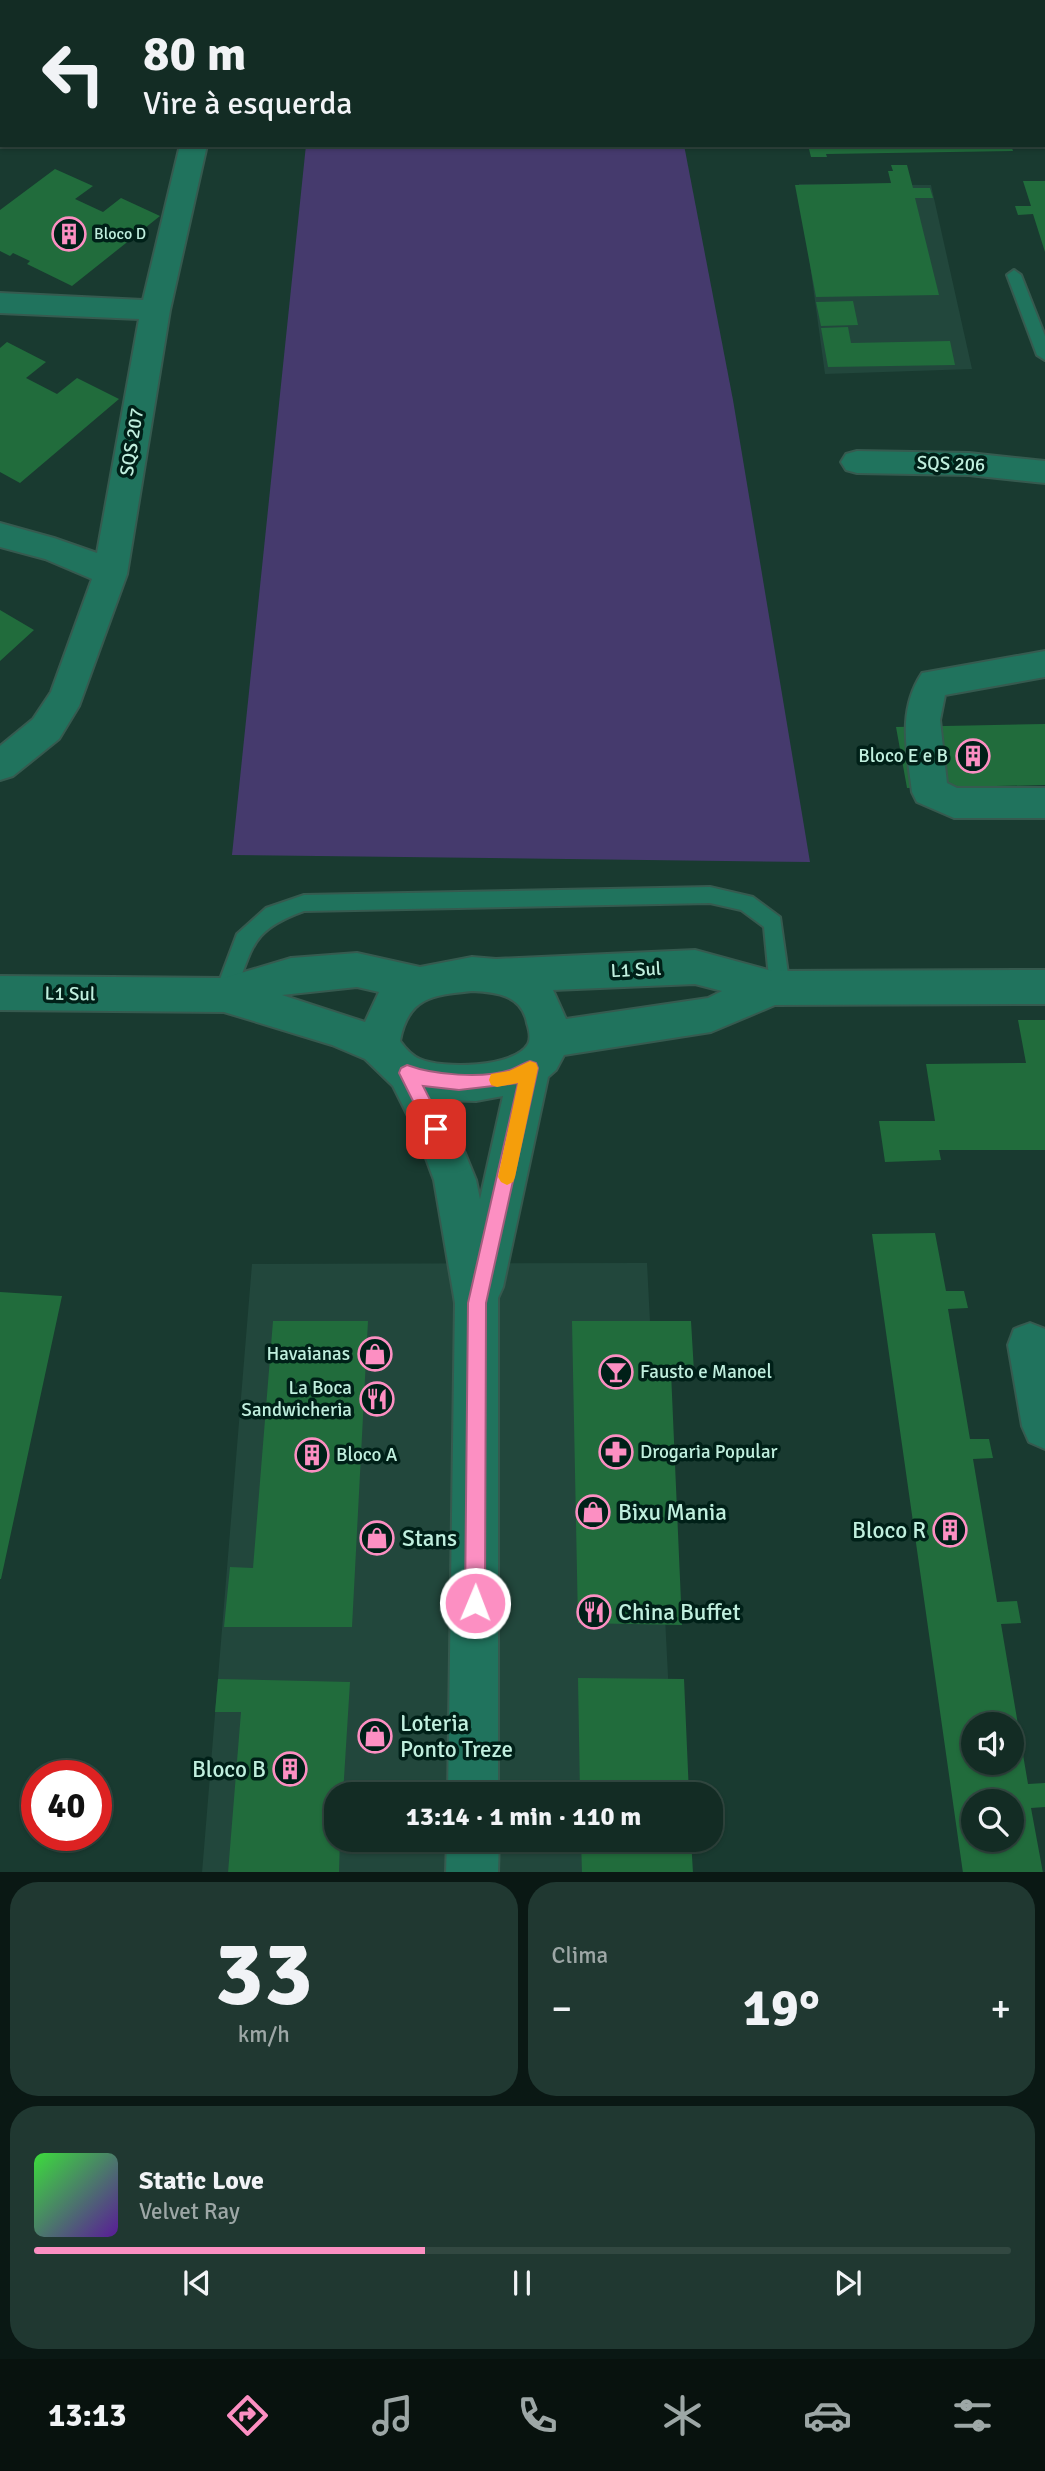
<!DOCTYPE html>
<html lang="pt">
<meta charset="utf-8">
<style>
body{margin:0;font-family:Signika,sans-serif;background:#203831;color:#f1f3f6;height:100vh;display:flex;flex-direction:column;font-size:26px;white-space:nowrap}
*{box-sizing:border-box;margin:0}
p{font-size:23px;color:#9da7a6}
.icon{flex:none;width:38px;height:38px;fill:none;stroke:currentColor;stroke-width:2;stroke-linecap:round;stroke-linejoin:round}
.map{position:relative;height:1872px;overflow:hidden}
.drawer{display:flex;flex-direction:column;gap:10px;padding:10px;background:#0a1814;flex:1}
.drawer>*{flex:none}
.guide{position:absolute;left:0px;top:0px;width:1046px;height:147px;box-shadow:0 2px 5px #0004,0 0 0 2px #324841;background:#132c24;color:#f1f3f6;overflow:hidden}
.controls{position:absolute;left:961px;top:1712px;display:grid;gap:14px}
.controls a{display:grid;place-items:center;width:63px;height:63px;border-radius:50%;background:#132c24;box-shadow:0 2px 5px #0004,0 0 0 2px #324841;font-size:35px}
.speed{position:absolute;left:21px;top:1760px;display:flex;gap:14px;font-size:35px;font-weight:700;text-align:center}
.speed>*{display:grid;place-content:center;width:91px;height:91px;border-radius:50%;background:#132c24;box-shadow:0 2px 5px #0004,0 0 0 2px #324841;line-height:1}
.speed .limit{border:10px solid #d22;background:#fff;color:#111}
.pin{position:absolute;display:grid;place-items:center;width:60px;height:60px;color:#fff;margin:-30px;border-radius:14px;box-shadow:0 4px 10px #0006}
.me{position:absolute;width:77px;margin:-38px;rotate:1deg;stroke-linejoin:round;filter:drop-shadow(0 0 5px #0008)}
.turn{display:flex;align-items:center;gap:24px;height:147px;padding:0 28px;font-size:32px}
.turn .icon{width:91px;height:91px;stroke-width:2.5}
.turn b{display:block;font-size:49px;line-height:60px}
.big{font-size:52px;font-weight:700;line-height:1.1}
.drawer .tile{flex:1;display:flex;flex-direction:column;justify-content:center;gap:10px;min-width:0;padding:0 24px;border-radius:28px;background:#203831}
.drawer .dial{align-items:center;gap:0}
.dial b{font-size:91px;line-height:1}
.song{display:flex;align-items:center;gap:21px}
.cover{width:84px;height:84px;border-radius:10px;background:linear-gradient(135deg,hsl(120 70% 55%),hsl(270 70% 35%))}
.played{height:7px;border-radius:4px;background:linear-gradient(90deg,#fc8fc2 40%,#324841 40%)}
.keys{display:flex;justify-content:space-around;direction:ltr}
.heat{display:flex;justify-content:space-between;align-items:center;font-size:38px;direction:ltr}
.drawer .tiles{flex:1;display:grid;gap:10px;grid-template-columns:1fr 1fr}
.tile:last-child{grid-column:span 2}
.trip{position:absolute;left:324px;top:1782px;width:399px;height:70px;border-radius:28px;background:#132c24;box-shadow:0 2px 5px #0004,0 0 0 2px #324841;font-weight:700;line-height:70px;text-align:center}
.menu{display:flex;height:112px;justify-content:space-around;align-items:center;background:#08120e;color:#9da7a6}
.menu .icon{width:49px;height:49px}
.menu .current{color:#fc8fc2}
.menu b{font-size:32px;color:#f1f3f6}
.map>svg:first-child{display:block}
</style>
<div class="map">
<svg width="1045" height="1873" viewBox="0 0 1045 1873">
<rect width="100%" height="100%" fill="#193a30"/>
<path fill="#22473c" d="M799,184L931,185L972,369L825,374Z
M647,1263L674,1794H336V1839H676L678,1872L202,1873L252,1264Z"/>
<path fill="#453a6d" d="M306,145H684L733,400L810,862L232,855Z"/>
<path fill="#216c3c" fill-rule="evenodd" d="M808,145H1011L1013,151L826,154L827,157H811Z
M891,165H907L913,188H930L933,198H915L939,295L816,297L795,185L891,183L888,171H893Z
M55,169L93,186L75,199L103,212L121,198L160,216L72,286L27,264L30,261L13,253L10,256L0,251V210Z
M1023,181H1045V252L1033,214L1018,215L1015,206H1031Z
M853,301L858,325L821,326L816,302Z
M848,327L851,343L950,341L955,365L828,367L821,328Z
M7,342L46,362L26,378L57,394L77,378L119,399L20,483L0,472V348Z
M0,610L34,630L0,661Z
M1045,724V785L907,788L896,727Z
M1018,1020H1045V1150H939L941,1160L885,1162L879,1121H935L926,1064L1026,1063Z
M935,1233L946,1291H964L968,1308L948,1309L970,1439H989L993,1458L973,1459L997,1602L1017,1601L1021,1623L1001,1624L1028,1784L1045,1783V1807L1031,1808L1043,1873H963L872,1234ZM973,1724H1012V1762H973ZM973,1801H1012V1839H973Z
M0,1292L62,1296L1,1579H0Z
M273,1321H368L352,1627H224L230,1567L253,1568Z
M572,1321H691L694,1372H671L682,1625L578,1623Z
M578,1678L684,1679L689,1794H580Z
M218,1679L350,1682L343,1794H336V1839H340L339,1873H228L241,1712H215Z
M581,1839H691L693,1873H582Z"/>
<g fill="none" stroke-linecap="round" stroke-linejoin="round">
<defs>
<path id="service" d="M1014,270L1021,275L1045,336V360L1037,355L1007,275Z
M710,887L753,897L780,917L790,988L787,994L780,997L773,994L770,988L764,927L741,910L710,903L304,911C245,932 254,952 231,1001L224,1004L217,1001L214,995L237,934L266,908L304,895Z"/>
<path id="minor" d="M0,0L12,2H2V14Z
M2,111V128H0V112Z
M180,145H207L170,310L127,574L79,706L59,739L13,776L0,780V746L33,719L51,692L92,579L45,559L0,547V523L54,538L97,553L139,319L0,313V293L143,300Z
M857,451L969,453L1045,461V483L969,475L857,473L846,470L841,462L846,454Z
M1045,651V677L945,695L940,720L947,783L957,788H1045V818H954L917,802L912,792C907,750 897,711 922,673Z
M1030,1323L1045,1329V1449L1029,1442L1022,1426L1008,1345L1014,1329Z"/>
<path id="tertiary" d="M695,950L772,971L1045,970V1004L775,1005L711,1032L564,1055L556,1070L548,1077L503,1287L498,1298V1794H448L455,1303L434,1180L417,1134L393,1086L365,1059L332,1045L224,1012L0,1010V976L224,978L291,958L357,953L420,967L472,957L496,959ZM695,984L722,991L708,998L566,1019L553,990ZM357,987L379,992L365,1022L282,995ZM472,991C496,992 522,995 527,1023C529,1029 531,1039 528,1044C514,1068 442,1069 420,1059C412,1056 405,1048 400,1041C408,997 433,995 472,991ZM503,1096L480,1199L476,1180L443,1100L476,1101Z
M447,1839H499L498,1873H446Z"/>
</defs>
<use href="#service" stroke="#365a4f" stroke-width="4"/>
<use href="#minor" stroke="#365a4f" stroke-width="4"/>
<use href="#tertiary" stroke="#365a4f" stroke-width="4"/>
<use href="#service" fill="#20735d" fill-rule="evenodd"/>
<use href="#minor" fill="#20735d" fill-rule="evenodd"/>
<use href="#tertiary" fill="#20735d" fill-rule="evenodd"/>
</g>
<path fill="#fc8fc2" stroke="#a45d7e" stroke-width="2" d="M530,1061L536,1063L538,1068L486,1303L485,1603L482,1610L475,1613L468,1610L465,1603L468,1303L518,1083L459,1090L423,1086L445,1129L442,1135L436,1137L430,1135L399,1073L401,1068L407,1065C434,1075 482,1079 510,1070C517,1068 523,1063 530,1061Z"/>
<path fill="#f59e0b" d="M530,1061L536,1063L538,1068L515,1177L513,1182L507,1185L501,1182L498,1177L518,1083L497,1087L491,1085L489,1080L491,1074L509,1071Z"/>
<defs>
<symbol id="building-ring" viewBox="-11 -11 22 22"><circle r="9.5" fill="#002018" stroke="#fc8fc2" stroke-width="1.5"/><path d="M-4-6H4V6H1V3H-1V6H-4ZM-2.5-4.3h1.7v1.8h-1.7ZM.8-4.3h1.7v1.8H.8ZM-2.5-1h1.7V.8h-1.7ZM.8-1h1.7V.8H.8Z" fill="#fc8fc2"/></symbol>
<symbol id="shop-ring" viewBox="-11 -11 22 22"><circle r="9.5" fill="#002018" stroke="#fc8fc2" stroke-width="1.5"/><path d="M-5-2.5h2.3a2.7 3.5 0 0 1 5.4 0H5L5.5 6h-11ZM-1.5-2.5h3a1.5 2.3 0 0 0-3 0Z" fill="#fc8fc2"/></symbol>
<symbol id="bar-ring" viewBox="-11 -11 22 22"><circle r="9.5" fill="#002018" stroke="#fc8fc2" stroke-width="1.5"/><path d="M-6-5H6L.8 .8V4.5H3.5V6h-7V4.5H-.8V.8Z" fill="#fc8fc2"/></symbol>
<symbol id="restaurant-ring" viewBox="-11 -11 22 22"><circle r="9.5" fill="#002018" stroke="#fc8fc2" stroke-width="1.5"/><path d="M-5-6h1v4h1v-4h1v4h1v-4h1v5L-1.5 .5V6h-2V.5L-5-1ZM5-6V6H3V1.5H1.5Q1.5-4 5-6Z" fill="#fc8fc2"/></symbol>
<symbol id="pharmacy-ring" viewBox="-11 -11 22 22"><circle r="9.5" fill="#002018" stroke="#fc8fc2" stroke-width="1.5"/><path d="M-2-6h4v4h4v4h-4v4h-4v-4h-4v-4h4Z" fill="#fc8fc2"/></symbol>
</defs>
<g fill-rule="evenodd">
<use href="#building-ring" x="50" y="215" width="38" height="38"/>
<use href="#building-ring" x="954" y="737" width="38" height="38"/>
<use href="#shop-ring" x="356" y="1335" width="38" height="38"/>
<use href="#bar-ring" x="597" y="1353" width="38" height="38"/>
<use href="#restaurant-ring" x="358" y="1380" width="38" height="38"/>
<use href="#pharmacy-ring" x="597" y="1433" width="38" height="38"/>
<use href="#building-ring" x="293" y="1436" width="38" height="38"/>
<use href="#shop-ring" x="574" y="1493" width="38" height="38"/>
<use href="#building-ring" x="931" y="1511" width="38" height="38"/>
<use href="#shop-ring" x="358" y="1519" width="38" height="38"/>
<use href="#restaurant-ring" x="575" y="1593" width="38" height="38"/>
<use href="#shop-ring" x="356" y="1717" width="38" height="38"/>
<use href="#building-ring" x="271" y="1750" width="38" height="38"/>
</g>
<g text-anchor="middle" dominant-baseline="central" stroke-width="7" stroke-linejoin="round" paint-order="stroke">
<g font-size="16" fill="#c0efde" stroke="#002018" text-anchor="start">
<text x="94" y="234">Bloco D</text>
</g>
<g font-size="19" fill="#c0efde" stroke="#002018">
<text transform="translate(132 442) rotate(-81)">SQS 207</text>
<text transform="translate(951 464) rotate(2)">SQS 206</text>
<text transform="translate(636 970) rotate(-3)">L1 Sul</text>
<text transform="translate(70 994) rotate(1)">L1 Sul</text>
</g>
<g font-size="19" fill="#c0efde" stroke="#002018" text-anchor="end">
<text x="948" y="756">Bloco E e B</text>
<text x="350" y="1354">Havaianas</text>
<text x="640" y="1372" text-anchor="start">Fausto e Manoel</text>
<text x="352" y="1388">La Boca<tspan x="352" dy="22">Sandwicheria</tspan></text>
<text x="640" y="1452" text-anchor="start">Drogaria Popular</text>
<text x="336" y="1455" text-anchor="start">Bloco A</text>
</g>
<g font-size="23" fill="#c0efde" stroke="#002018" text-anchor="start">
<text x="618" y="1512">Bixu Mania</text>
<text x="926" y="1530" text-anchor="end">Bloco R</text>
<text x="402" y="1538">Stans</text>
<text x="618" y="1612">China Buffet</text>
<text x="400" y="1723">Loteria<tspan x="400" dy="26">Ponto Treze</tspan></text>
<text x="266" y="1769" text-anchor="end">Bloco B</text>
</g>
</g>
</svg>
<div class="controls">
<a><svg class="icon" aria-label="sound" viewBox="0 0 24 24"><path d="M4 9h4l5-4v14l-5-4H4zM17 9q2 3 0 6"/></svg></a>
<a><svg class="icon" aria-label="search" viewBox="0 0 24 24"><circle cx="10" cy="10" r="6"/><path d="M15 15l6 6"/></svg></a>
</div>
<div class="speed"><div class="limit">40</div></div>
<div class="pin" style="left:436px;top:1129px;background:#d93025"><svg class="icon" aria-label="arrive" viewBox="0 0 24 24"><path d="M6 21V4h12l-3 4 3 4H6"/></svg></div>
<svg class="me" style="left:475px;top:1603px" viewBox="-20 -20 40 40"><circle r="17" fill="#fc8fc2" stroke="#fff" stroke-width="3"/><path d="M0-11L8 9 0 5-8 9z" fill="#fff"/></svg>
<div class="trip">13:14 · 1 min · 110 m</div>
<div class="guide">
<div class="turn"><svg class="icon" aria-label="left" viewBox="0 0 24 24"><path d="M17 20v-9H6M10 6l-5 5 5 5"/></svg><div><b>80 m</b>Vire à esquerda</div></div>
</div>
</div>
<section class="drawer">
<div class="tiles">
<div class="tile dial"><b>33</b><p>km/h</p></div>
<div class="tile"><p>Clima</p>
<div class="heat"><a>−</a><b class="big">19°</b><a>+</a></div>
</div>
<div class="tile">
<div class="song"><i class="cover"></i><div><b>Static Love</b><p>Velvet Ray</p></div></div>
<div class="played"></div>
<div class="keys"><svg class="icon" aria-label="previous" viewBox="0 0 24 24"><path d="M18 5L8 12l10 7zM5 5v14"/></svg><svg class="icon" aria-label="pause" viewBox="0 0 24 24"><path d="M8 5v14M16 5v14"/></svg><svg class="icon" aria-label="next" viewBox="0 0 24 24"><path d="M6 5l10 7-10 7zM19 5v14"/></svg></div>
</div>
</div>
</section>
<nav class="menu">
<b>13:13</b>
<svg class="icon current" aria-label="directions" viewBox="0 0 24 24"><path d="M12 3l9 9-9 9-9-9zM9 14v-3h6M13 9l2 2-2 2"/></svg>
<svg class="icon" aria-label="music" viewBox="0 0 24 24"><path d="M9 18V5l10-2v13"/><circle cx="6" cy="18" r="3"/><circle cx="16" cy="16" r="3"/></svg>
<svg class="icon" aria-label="phone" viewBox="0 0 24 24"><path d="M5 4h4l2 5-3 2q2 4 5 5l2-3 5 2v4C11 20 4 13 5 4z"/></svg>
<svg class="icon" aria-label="climate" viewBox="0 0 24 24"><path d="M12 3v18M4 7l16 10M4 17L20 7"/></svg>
<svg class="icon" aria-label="car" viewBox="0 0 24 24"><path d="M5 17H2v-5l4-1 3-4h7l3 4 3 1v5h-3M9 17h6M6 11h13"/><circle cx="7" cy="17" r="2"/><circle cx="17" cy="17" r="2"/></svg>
<svg class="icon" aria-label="filters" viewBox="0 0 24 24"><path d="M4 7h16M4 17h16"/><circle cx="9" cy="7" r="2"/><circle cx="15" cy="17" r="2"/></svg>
</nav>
